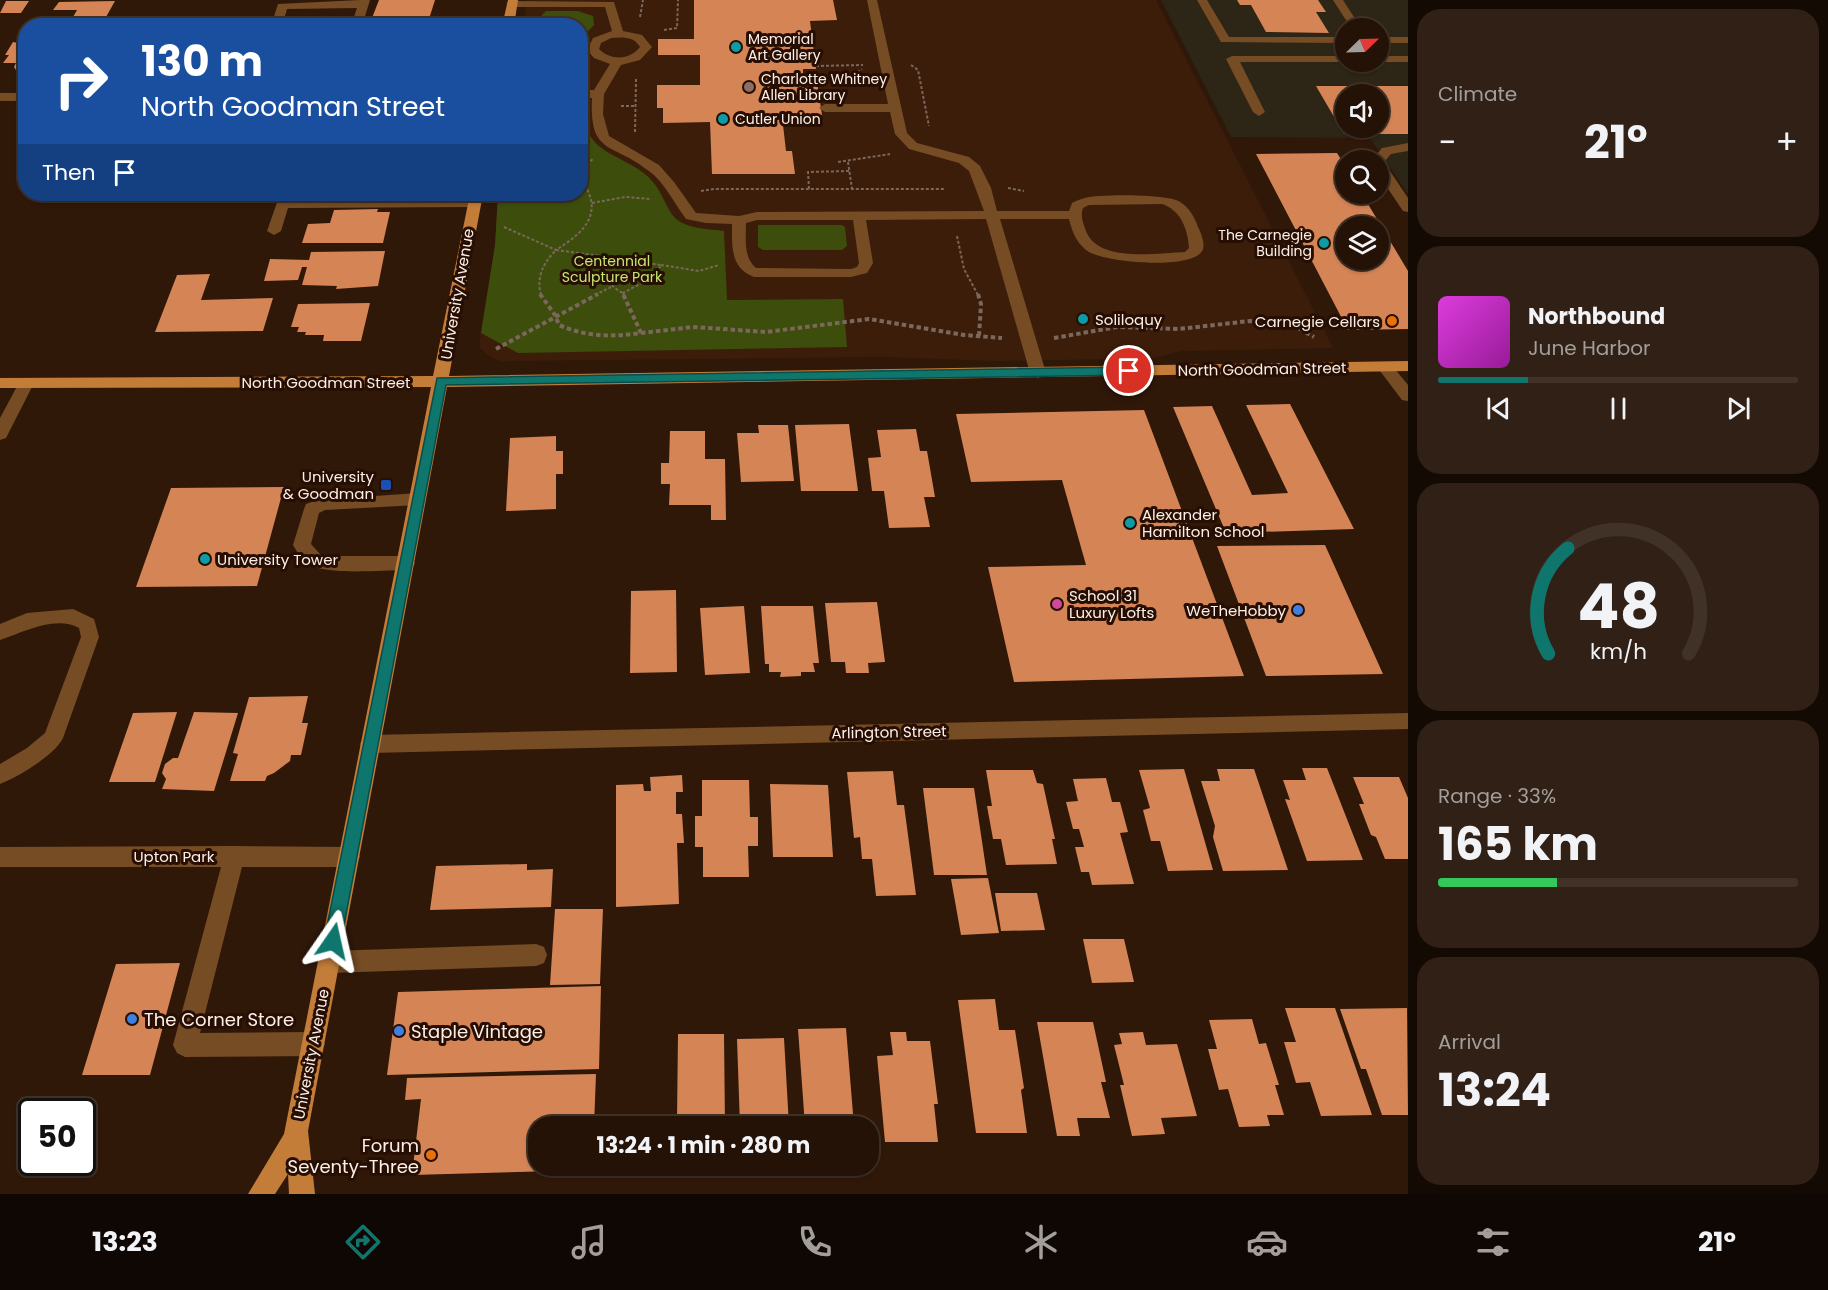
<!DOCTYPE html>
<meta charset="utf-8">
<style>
body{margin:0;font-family:Poppins,sans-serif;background:#302015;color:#f1f3f6;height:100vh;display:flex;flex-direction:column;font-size:22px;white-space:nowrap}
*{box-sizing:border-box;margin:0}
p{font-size:20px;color:#a39e9b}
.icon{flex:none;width:33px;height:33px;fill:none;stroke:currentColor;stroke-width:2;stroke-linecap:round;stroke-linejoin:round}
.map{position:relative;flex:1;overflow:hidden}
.details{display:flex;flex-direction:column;gap:9px;padding:9px;background:#140a04;width:420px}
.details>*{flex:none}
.guide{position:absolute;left:18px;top:18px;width:570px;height:183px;border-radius:24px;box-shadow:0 2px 4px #0004,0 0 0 2px #413228;background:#1a4fa0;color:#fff;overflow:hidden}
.needle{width:39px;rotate:67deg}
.tools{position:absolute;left:1335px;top:18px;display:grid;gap:12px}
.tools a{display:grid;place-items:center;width:54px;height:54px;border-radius:50%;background:#241207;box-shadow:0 2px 4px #0004,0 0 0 2px #413228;font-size:30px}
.speed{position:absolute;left:18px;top:1098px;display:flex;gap:12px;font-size:30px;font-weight:700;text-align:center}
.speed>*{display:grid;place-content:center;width:78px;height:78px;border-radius:50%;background:#241207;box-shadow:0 2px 4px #0004,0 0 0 2px #413228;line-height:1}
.speed .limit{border:3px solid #111;border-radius:9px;background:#fff;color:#111}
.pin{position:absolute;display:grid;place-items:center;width:51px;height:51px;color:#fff;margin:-26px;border:3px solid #fff;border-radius:50%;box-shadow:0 2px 6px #0007}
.me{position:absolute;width:66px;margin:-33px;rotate:11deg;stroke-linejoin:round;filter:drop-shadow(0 0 4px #0008)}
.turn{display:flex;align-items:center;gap:21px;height:126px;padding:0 24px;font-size:27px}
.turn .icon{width:78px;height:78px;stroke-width:2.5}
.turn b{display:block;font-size:42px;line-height:51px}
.then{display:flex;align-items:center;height:57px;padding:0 24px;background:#0003;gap:12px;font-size:22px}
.big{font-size:45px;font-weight:700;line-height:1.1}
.details .tile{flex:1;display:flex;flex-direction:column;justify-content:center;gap:9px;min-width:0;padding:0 21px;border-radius:24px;background:#302015}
.details .dial{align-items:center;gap:0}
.dial svg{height:156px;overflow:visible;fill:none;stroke:#413228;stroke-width:7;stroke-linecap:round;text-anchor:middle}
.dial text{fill:#f1f3f6;stroke:none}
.song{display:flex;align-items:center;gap:18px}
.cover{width:72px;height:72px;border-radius:9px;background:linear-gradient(135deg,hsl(300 70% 55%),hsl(300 70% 35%))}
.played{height:6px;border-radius:3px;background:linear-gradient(90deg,#0f766e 25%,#413228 25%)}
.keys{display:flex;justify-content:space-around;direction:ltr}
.heat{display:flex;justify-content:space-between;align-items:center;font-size:33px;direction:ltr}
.charge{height:9px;border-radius:4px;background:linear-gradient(90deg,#34c759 33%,#413228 0)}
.trip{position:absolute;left:528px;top:1116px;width:351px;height:60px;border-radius:24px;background:#241207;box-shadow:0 2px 4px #0004,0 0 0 2px #413228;font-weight:700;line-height:60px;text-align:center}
.dock{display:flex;height:96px;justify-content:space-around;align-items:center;background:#0e0703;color:#a39e9b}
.dock .icon{width:42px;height:42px}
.dock .current{color:#0f766e}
.dock b{font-size:27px;color:#f1f3f6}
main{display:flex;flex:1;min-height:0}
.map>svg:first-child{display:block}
</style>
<main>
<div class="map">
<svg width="1408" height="1194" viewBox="0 0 1408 1194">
<rect width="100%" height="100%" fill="#301809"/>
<path fill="#2d2515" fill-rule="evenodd" d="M1161,0H1408V194L1370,138L1231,137ZM1346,28H1378V62H1346ZM1346,94H1378V128H1346Z"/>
<path fill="#3c1d0a" d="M527,0H1156L1333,348L1181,351L1154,358L998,361L884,357L500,361L488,355L480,348V336L495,245L498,194H580V26L523,25Z"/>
<path fill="#3d4d0c" d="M546,11H578L593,16L594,25L581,38L580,26L541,25L542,15Z
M581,104L586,110C581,157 629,153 653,182C662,192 666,208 675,218C687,229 709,229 724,231L727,300L843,299L847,347L518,353L481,333L495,245L498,194H580Z
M758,225H842L845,227L847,246L842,250H763L758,247Z"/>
<path fill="#d48455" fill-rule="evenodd" d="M379,0H435L429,19L372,18Z
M694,0H833L837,20L810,21L816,69H803V75H816L822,115L782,116L786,151H792L795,174H712L710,122L663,123V108H657V85H700V55H658V39H694Z
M1237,0H1318L1326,12H1316L1329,33L1266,32L1251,5H1240Z
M6,1H29L21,13H0Z
M115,1L106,17H73L77,10H53L59,2Z
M387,22H428L433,26H386Z
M26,32V69L16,70L14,67L16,63H3L9,55H5L13,42L18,43Z
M1316,86H1408V134H1344ZM1346,94H1378V128H1346Z
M1337,153L1346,167V194H1362L1408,271V329L1348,330L1256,154ZM1346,226H1378V260H1346Z
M321,194H400L399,197L393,200L346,202L343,195L340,198H320Z
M378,209L377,212H390L383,243H302L308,224L330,223L334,210Z
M385,251L378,286L336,289L337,286L302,285L307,267H302L298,280L264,281L270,259L309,260L311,252Z
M210,274L201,300L273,298L263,331L155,332L177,275Z
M370,303L361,341H323L324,335H305L306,332H297L299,327H291L298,304Z
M1290,404L1354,529L1226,533L1173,407L1212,406L1252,495L1288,493L1246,405Z
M1144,410L1244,676L1014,682L988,567L1086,565L1062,480L971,482L956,414Z
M849,424L858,491H801L795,425Z
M758,425H788L794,481L741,482L737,433H759Z
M916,429L920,451H927L935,497H924L930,527L889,528L884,491H872L868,458L881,457L877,430Z
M670,431H705V459H725L726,520H711V505H669L670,484H661V463H669Z
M556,436V451H563V474H556V509L506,511L510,438Z
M284,487L257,586L136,587L171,488Z
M1325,545L1383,674L1266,676L1217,546Z
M676,590L677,672L630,673L631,591Z
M877,602L885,662L868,663L869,673H846L845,662H831L825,603Z
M744,606L750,673L705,675L700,608Z
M761,606H813L819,663H813L815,672H801V676L780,677L781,672H769V664H765Z
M308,696L302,723H308L301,755H291L290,761L274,773L267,776L265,781H230L238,754L233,753L249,697Z
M177,712L155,782H109L133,713Z
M194,712L238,713L214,791L162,789L166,779L162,773L165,764L173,758H178Z
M1302,768H1327L1363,860L1307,861L1285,799L1290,800L1283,780H1306Z
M1184,769L1213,870L1168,871L1160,841H1151L1143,810L1150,808L1139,770Z
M1217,769H1254L1288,870L1223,871L1213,837L1215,826L1201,781H1220Z
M986,770H1033L1037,783L1043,784L1055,839H1052L1057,864L1006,865L1001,839H993L987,806H992Z
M893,771L897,805H904L916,895L876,896L872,859H862L860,837L854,838L847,772Z
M682,775L683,792H676V814H682L684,843H677L679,904L616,907V785L643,784L644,791H651L650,777Z
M1353,777H1399L1408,798V859H1385L1376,837L1371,835L1359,804H1364Z
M1106,778L1112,802H1120L1128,832L1120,833L1134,884L1092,885L1089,872H1081L1075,847H1084L1079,829H1073L1066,802L1078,801L1073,779Z
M702,780H749L750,817H758V846H748L749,877H703V847H695V816H702Z
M770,784L828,785L833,857H773Z
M923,788H974L987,875H934Z
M527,864V870L553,869L551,907L430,910L436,866Z
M988,878L999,933L961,935L951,879Z
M995,893H1037L1045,930L1001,931Z
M555,909H603L600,984L550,985Z
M1083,939H1124L1134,982L1092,983Z
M180,963L150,1075H82L116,964Z
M601,986L599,1069L387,1075L398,992Z
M995,999L999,1030H1015L1024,1088L1021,1090L1027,1133H976L958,1000Z
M1285,1008H1335L1372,1115L1321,1116L1310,1082L1296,1083L1284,1042H1296Z
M1407,1008L1408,1115H1382L1366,1069H1361L1340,1009Z
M1252,1019L1259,1044L1266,1043L1279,1085H1275L1284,1115H1267L1270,1126L1239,1127L1228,1089L1219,1090L1208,1049H1217L1209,1020Z
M1037,1022H1093L1106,1082H1101L1110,1118H1077L1080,1136H1057Z
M846,1028L854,1126H805L798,1029Z
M890,1032H906L907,1041H930L938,1104H934L938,1142H885L877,1056L893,1055Z
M1143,1032L1146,1045L1177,1044L1197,1116L1161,1118L1165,1134L1132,1136L1120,1085H1124L1114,1045L1122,1044L1119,1033Z
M678,1034H724L725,1126H687V1121L677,1120Z
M784,1038L789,1126H740L737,1039Z
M596,1074L594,1126H538V1166H593V1170L412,1175L421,1099L405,1100L407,1078Z"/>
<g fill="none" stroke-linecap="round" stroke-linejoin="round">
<path stroke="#7b675b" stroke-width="2" stroke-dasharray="3 2" stroke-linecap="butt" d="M640,17L643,0
M664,30L677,28L678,0
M911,65L918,70L929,126
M816,66L863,65
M842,85L862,69
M621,106H635
M635,132L636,79
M838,162L890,154
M848,162L852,189
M1008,188L1024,191
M809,189L808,172L850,171
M701,191L714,189H945
M592,203L625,197L651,199
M504,227L556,250C573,239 596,224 591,200C589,192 585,185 582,177L588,163L594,158
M957,236L964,269L978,295
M608,257L661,265L655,276L623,293
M608,257C602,274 608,286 623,293
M661,265L699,271L719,265
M623,293L624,295
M541,295C536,278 543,263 556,250L608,257
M595,295L611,287"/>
<path stroke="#7b675b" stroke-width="4" stroke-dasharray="4.5 3" stroke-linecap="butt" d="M540,294L555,315L559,325C586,337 612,337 641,333L623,294
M978,294L981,304L979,336
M641,333L693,327L766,332L869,319L964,335L1002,338
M1054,338L1117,327L1179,329L1250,321L1296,327L1314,337
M496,349L598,294"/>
<path fill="#764c24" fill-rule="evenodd" d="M360,0H370L362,26H351L357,8L287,9L282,26H271L278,4Z
M867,0H877L907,133L917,143L969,157L980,166L991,188L997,211H1069L1072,203C1076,201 1080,199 1085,198C1100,194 1168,194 1180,202C1189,207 1195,218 1198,227C1201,233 1205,243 1203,249C1197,271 1101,263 1086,250C1076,242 1072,231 1069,219H1000L1046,373L1038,378L1030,373L986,219L866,220L873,263L867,273L851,277H754C730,268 732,246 732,224L706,223L686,219C674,203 665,183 649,171C613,142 589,156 592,98H580V90H594L610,64L594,58L587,50L593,38L612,31L605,7H512L506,4L512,1L614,2L623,31L642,35L652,47L640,60L621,65L604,94L603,114L609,136L659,165L674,182L696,213L739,216L757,212L984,211L969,171L959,163L909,149L895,134L890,112H825L819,108L825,104H888ZM611,38C622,37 634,36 640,47C630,60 611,61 599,49L601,43ZM1162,204C1181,210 1188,230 1189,248L1185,252C1157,253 1098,263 1086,231C1083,223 1080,216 1083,208L1089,205ZM757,220H853L859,263L857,267L851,269L756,268C743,257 746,238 746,223Z
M1197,0H1207L1229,37H1346V43L1221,42Z
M1333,0H1343L1361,28H1351Z
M1378,37H1408V43H1378Z
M1232,56H1346V62H1350H1240L1265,112L1259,116L1253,112L1226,59Z
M1378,56H1408V62H1374H1378Z
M0,93H26V101H0Z
M1408,143V151L1391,154L1384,162L1408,198V212L1403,211L1378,174V160H1372L1382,148Z
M280,194H292L291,200L474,199L481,203L474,207L288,208L281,231L274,235L267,231Z
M1385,362L1390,363L1408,385V401L1402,400L1377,367Z
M26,378L31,379L34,383L6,438L0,440V418L21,379Z
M418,493L424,495L426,499L424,503L418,505L325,510L319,513L311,544L320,554L339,556H406L412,558L415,563L412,568L406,570C380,570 336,575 312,566C304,563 297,552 293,545L304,509L306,504L317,500Z
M73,609L94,619L99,637L63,738C55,755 18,777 0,784V764L27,748L45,733L81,637L79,628C55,615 24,632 0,640V624L27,613Z
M1408,713V729L370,753L363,750L360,744L363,738L370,735Z
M234,846L349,847L356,850L360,857L356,864L349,867H242L200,1033L313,1032L321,1036L325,1044L321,1052L313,1056L185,1057L177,1053L173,1045L221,867H0V847Z
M536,944L544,947L547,955L544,963L536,966L329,973L321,970L318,962L321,954L329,951Z"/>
<path fill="#c37d38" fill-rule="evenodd" d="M508,0H518L514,26H502Z
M470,194H483L449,376L1408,361V371L447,387L308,1131L315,1194H289L288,1174L275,1194H248L284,1134L431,387L0,388V378L433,376Z"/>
</g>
<path fill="#0f766e" stroke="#0a4d48" stroke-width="1.5" d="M1129,367L1135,371L1129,375L446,385L341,941L339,947L333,949L327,947L324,941L437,378Z"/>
<g fill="#0f9aa8" stroke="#260e02" stroke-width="2">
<circle cx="736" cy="47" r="6"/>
<circle cx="723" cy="119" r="6"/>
<circle cx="1324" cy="243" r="6"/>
<circle cx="1083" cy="319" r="6"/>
<circle cx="1130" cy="523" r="6"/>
<circle cx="205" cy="559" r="6"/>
</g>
<circle fill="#8d6e63" stroke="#260e02" stroke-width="2" cx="749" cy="87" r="6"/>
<g fill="#e8710a" stroke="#260e02" stroke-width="2">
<circle cx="1392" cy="321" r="6"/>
<circle cx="431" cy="1155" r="6"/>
</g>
<rect fill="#1a4fb4" stroke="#260e02" stroke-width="2" x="380" y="479" width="12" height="12" rx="3"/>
<circle fill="#d1479c" stroke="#260e02" stroke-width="2" cx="1057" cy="604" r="6"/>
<g fill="#3f7fe0" stroke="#260e02" stroke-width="2">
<circle cx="1298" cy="610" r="6"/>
<circle cx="132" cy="1019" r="6"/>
<circle cx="399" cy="1031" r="6"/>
</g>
<g text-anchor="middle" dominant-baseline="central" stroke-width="6" stroke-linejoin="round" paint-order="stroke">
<g font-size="14" fill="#fdefe8" stroke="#260e02" text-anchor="start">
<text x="748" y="39">Memorial<tspan x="748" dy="16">Art Gallery</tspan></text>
<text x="761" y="79">Charlotte Whitney<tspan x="761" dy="16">Allen Library</tspan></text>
<text x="735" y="119">Cutler Union</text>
<text x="1312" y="235" text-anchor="end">The Carnegie<tspan x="1312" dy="16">Building</tspan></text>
</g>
<g font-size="14" fill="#c5e673" stroke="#260e02">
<text x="612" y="261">Centennial<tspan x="612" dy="16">Sculpture Park</tspan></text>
</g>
<g font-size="15" fill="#fdefe8" stroke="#260e02">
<text transform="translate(457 294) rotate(-80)">University Avenue</text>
<text transform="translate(1262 369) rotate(-1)">North Goodman Street</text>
<text x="326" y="382">North Goodman Street</text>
<text transform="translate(889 732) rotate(-1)">Arlington Street</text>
<text x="174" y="856">Upton Park</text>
<text transform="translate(311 1054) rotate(-79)">University Avenue</text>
</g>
<g font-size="15" fill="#fdefe8" stroke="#260e02" text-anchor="start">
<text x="1095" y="319">Soliloquy</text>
<text x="1380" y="321" text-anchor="end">Carnegie Cellars</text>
<text x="374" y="476" text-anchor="end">University<tspan x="374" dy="17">&amp; Goodman</tspan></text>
<text x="1142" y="514">Alexander<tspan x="1142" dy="17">Hamilton School</tspan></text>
<text x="217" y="559">University Tower</text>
<text x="1069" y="595">School 31<tspan x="1069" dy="17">Luxury Lofts</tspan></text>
<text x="1286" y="610" text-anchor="end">WeTheHobby</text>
</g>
<g font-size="18" fill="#fdefe8" stroke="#260e02" text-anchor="start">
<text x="144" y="1019">The Corner Store</text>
<text x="411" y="1031">Staple Vintage</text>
<text x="419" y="1145" text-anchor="end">Forum<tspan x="419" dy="21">Seventy-Three</tspan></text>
</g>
</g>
</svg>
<div class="tools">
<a><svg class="needle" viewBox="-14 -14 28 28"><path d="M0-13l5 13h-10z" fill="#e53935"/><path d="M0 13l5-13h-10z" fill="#a39e9b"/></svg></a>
<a><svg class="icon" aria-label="sound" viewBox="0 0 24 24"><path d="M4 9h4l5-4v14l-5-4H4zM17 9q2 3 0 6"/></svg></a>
<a><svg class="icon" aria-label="search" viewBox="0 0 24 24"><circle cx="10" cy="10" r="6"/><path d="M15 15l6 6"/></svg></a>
<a><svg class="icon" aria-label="layers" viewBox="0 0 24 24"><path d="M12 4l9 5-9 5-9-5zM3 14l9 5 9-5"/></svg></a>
</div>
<div class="speed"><div class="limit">50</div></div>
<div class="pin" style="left:1129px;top:371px;background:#d93025"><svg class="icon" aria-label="arrive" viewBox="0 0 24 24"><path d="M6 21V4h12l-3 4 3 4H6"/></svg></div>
<svg class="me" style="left:333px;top:941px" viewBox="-20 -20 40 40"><path d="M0-17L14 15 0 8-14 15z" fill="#0f766e" stroke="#fff" stroke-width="4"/></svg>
<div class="trip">13:24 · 1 min · 280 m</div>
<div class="guide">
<div class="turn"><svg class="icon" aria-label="right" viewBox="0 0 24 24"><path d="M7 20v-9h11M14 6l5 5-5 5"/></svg><div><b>130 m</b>North Goodman Street</div></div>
<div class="then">Then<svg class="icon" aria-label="arrive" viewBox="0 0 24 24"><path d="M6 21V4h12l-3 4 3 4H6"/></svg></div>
</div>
</div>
<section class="details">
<div class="tile"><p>Climate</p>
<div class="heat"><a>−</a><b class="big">21°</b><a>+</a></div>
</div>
<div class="tile">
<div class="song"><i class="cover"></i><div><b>Northbound</b><p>June Harbor</p></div></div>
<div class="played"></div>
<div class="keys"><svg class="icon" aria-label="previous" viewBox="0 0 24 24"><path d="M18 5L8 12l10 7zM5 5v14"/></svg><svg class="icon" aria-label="pause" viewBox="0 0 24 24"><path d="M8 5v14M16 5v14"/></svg><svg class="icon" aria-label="next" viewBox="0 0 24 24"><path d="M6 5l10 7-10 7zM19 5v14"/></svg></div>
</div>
<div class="tile dial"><svg viewBox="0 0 100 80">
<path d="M14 69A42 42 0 1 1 86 69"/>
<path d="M14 69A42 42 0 0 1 24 15" stroke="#0f766e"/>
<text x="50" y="56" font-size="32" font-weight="700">48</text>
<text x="50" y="72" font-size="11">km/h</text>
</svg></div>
<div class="tile"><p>Range · 33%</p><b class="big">165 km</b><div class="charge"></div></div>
<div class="tile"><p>Arrival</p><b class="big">13:24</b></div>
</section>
</main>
<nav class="dock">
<b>13:23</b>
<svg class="icon current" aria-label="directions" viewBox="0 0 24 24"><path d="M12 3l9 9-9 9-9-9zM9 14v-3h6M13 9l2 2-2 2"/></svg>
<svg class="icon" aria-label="music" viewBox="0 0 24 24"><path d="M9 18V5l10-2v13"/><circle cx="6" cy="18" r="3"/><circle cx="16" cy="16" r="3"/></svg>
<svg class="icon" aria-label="phone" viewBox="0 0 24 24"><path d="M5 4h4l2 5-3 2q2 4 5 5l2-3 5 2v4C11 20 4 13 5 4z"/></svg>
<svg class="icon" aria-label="climate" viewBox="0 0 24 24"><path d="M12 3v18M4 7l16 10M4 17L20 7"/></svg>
<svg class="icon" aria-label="car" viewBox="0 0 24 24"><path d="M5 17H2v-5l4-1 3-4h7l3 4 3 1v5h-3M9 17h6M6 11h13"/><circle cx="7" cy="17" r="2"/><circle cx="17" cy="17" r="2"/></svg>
<svg class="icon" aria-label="filters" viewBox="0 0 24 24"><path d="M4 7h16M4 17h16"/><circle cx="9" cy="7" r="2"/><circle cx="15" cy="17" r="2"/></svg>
<b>21°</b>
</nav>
